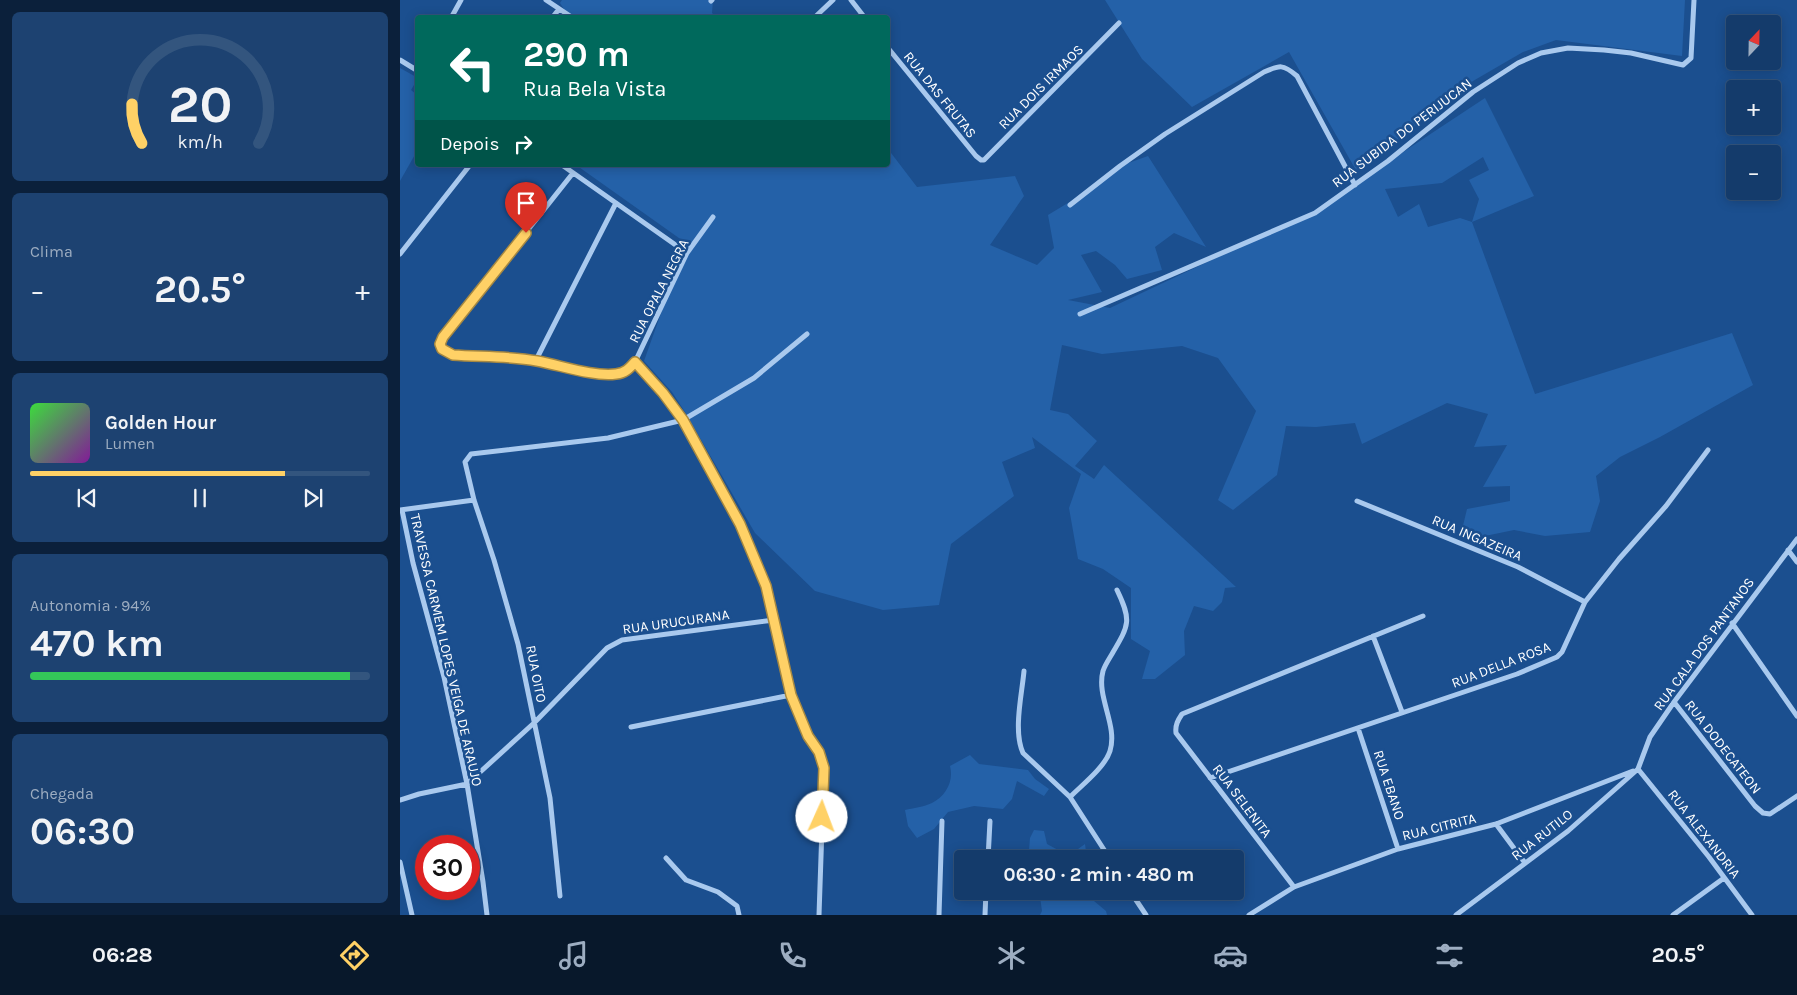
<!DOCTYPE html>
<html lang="pt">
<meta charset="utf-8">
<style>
body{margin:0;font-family:Karla,sans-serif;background:#1d4271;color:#f1f3f6;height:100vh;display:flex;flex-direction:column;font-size:19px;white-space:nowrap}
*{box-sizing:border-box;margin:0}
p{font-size:16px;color:#9dadc1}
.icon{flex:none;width:28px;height:28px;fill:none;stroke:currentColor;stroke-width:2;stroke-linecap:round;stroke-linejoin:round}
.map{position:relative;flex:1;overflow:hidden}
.drawer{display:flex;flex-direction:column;gap:12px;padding:12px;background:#0b203b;width:400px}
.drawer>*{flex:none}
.banner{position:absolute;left:15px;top:15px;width:475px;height:152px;border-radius:5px;box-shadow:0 2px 12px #0003,0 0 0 1px #33557e;background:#00695c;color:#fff;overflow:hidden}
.needle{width:32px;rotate:22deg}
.fabs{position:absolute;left:1326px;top:15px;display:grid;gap:10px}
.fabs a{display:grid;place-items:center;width:55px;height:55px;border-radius:5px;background:#143b6b;box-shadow:0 2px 12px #0003,0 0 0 1px #33557e;font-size:25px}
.speed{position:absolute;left:15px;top:835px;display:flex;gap:10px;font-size:25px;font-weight:700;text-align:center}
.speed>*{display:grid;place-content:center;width:65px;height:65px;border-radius:50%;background:#143b6b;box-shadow:0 2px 12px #0003,0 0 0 1px #33557e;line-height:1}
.speed .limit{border:8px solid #d22;background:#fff;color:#111}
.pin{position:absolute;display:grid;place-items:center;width:42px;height:42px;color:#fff;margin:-51px -21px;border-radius:50% 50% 50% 0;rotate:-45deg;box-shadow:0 0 5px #0007}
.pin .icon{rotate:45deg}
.me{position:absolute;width:55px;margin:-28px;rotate:2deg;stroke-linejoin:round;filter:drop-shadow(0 0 4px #0008)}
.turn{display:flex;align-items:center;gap:18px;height:105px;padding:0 25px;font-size:22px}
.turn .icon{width:65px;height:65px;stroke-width:2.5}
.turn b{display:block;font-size:35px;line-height:42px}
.then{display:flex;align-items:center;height:48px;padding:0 25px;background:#0003;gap:10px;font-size:19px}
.big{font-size:38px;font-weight:700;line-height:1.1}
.drawer .card{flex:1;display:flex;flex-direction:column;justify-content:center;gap:8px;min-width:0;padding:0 18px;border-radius:8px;background:#1d4271}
.drawer .dial{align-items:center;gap:0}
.dial svg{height:130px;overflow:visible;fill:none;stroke:#33557e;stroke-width:7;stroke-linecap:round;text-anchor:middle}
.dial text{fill:#f1f3f6;stroke:none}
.song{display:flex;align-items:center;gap:15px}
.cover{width:60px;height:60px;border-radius:8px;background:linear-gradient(135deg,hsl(120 70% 55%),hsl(290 70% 35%))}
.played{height:5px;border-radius:2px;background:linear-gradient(90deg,#ffd166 75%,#33557e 75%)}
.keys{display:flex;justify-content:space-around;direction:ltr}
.heat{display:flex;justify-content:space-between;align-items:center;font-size:28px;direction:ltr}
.charge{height:8px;border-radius:4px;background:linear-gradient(90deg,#34c759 94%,#33557e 0)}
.trip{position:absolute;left:554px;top:850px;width:290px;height:50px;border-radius:5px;background:#143b6b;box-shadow:0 2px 12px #0003,0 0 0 1px #33557e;font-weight:700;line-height:50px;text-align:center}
.menu{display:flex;height:80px;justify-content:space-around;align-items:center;background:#08182b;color:#9dadc1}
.menu .icon{width:35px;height:35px}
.menu .current{color:#ffd166}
.menu b{font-size:22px;color:#f1f3f6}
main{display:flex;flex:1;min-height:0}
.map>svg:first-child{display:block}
</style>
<main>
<section class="drawer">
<div class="card dial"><svg viewBox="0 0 100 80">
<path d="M14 69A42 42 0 1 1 86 69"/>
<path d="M14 69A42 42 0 0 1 8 45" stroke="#ffd166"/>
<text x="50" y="56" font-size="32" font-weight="700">20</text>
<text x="50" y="72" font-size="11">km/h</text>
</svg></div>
<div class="card"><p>Clima</p>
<div class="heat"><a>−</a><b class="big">20.5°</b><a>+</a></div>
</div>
<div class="card">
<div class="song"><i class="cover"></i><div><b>Golden Hour</b><p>Lumen</p></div></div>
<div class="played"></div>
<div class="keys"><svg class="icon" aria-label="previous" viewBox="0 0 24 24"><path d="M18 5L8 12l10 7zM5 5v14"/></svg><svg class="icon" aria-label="pause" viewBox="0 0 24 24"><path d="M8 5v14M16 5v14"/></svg><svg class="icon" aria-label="next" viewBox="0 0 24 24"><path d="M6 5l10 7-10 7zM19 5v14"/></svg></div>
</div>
<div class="card"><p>Autonomia · 94%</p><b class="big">470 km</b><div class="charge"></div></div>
<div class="card"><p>Chegada</p><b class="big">06:30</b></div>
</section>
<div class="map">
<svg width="1397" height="915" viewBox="0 0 1397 915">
<rect width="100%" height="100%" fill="#1b4f8f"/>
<path fill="#2461a8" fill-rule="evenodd" d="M162,0H313L312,13L316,17H169L160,3Z
M705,0H1285L1282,56L1156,40L1123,52L1073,81L957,172L889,52L792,107L742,59Z
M0,68L18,78L11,90L17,95V151L0,181Z
M1085,98L1134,196L1072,222L1135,394L1332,333L1353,385L1260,437L1220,457L1196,476L1200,501L1190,532L1145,536L1114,530L1085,536L1061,534L1067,509L1110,501V486L1083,487L1107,445L1074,447L1088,414L1047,403L962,444L955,423L916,427L886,426L877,475L833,510L818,500L856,411L818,358L782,346L702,354L662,345L650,410L668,414L697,441L675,466L694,479L704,465L836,587L825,588L822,602L813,611L794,606L784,631L785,655L755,679H742L750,651L731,639V588L703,569L678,559L669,508L681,474L632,437L635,448L602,462L614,496L551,544L539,605L483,610L415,591L355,533L285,412L272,392L244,361L286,243L176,165H488V149L517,187L615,176L624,196L590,245L637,265L654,248L648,215L686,192L720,166L748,156L806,247L774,233L755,247L762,270L727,279L715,265L696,251L681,255L702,292L668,300L710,308L858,238L915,213L982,166ZM1083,157L1089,170L1069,180L1079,199L1072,222L1060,218L1028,227L1019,204L998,217L985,189L1042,183Z
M570,755L579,764L628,770L635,779L649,789L644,796L617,781L612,799L603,809L574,806L548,812L534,829L517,838L508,826L505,810C513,808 524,807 532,803C546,796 554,781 550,766Z
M634,830L644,831L647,844L658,850L671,854L685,844L687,859H646V854L629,850L630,838Z
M682,891L706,911L707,915H640L642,911L640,897L628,892Z"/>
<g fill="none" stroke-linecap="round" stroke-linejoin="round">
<path stroke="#a9c9ee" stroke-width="5" d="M146,0L173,18
M451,0L465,18
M311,1L312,0
M51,18L61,0
M152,18L159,9
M414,18L433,0
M488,48L576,156L581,160H584L719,23
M0,60L18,71
M162,165L287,253
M173,173L43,337L40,344L42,349L53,355C79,357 111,356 137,361C159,365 194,377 216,375C224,373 229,369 235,362
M670,205L720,166L765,134L864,72C880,65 883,64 897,76L955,185
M313,217L287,253L235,362L263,393L283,420L340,523L366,586L391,695L408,736L419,753L424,769L419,915
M0,254L70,165
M680,314L915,213L988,161L1073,92L1118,63L1141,53L1168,48L1204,50L1231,53L1283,65L1291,58L1294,0
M136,360L216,203
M957,501L1118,567L1185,602
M0,510L74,500
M2,510L13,563L44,677L67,784L83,882L87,915
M1388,550L1397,562
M1332,623L1397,716
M973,636L1002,712
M624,671C622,694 613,731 623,753L670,797L710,859
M1274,702L1355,806L1363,813L1370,814L1397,796
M231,727L391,695
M958,728L998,849
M1238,769L1309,857L1352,915
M810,778L1117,674L1157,657L1162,652L1185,602L1219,559L1266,506L1308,450
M670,797C682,785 705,767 710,751C718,725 696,697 703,671C705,665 709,659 712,654C729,625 732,621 717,590
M0,800L19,794L67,784L134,723L207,648L222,640L374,620
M1096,824L1125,863
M266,858L286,880L318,892L337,906L339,915
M588,859L590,821
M0,862L12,915
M894,887L776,733C775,725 778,720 782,714L1023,616
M730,891L746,915
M160,896L150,798L118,644L94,560L74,500L65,462L71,454L208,438L283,420L354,378L407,334
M539,915L542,821
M585,915L586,891
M849,915L894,887L998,849L1096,824L1233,771
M1056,915L1168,831L1238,769L1250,737L1274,702L1397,539
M1273,915L1324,878"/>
</g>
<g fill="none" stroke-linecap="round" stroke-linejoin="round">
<defs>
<path id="route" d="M126,233L43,337L40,344L42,349L53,355C80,357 111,356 137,361C160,365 193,377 216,374C225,373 229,369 235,362L263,393L283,420L340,524L366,586L391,695L408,736L419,752L424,768L422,817"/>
</defs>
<use href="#route" stroke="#a68842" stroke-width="12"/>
<use href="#route" stroke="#ffd166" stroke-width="9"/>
</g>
<g text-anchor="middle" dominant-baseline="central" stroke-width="5" stroke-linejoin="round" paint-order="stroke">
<g font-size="14" fill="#fff" stroke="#1b4f8f">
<text transform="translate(641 87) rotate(-45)">RUA DOIS IRMAOS</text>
<text transform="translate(540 95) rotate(51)">RUA DAS FRUTAS</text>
<text transform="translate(1002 133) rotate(-37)">RUA SUBIDA DO PERIJUCAN</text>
<text transform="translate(259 291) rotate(-63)">RUA OPALA NEGRA</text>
<text transform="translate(1077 538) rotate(23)">RUA INGAZEIRA</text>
<text transform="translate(276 622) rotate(-8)">RUA URUCURANA</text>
<text transform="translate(1304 644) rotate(-54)">RUA CALA DOS PANTANOS</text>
<text transform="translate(46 650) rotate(77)">TRAVESSA CARMEM LOPES VEIGA DE ARAUJO</text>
<text transform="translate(1101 665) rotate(-21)">RUA DELLA ROSA</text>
<text transform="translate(136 674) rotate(79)">RUA OITO</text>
<text transform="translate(1323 747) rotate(52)">RUA DODECATEON</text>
<text transform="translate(989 785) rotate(72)">RUA EBANO</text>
<text transform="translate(842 801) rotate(53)">RUA SELENITA</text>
<text transform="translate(1039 827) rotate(-14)">RUA CITRITA</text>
<text transform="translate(1304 834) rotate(52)">RUA ALEXANDRIA</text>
<text transform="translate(1142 835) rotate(-38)">RUA RUTILO</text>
</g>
</g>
</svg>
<div class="fabs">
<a><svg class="needle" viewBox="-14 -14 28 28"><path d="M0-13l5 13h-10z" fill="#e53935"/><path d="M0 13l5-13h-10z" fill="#9dadc1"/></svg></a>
<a>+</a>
<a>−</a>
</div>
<div class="speed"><div class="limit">30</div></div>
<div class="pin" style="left:126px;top:233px;background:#d93025"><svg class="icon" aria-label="arrive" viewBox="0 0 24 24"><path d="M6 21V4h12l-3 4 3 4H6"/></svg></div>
<svg class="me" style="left:422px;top:817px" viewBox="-20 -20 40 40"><circle r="19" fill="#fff"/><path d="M0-13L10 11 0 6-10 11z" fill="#ffd166"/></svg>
<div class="trip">06:30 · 2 min · 480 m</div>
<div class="banner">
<div class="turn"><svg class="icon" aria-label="left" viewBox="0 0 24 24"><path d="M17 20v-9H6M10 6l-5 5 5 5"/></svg><div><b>290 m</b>Rua Bela Vista</div></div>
<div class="then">Depois<svg class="icon" aria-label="right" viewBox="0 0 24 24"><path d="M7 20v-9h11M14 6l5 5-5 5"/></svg></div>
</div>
</div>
</main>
<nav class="menu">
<b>06:28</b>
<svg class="icon current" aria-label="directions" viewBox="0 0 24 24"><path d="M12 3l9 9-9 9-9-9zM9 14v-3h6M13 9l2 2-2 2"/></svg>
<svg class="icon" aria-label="music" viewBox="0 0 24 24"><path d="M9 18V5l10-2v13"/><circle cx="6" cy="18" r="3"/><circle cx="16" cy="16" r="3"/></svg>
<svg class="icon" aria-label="phone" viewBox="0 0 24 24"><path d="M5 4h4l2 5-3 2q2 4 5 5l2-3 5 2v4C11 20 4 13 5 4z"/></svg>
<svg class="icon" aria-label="climate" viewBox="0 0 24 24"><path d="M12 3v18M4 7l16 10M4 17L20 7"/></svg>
<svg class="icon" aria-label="car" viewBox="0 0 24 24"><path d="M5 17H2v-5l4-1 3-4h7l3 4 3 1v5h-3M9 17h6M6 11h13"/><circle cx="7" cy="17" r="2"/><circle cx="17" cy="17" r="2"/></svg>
<svg class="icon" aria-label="filters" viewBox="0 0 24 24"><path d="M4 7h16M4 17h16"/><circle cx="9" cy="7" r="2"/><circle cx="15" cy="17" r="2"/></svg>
<b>20.5°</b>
</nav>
